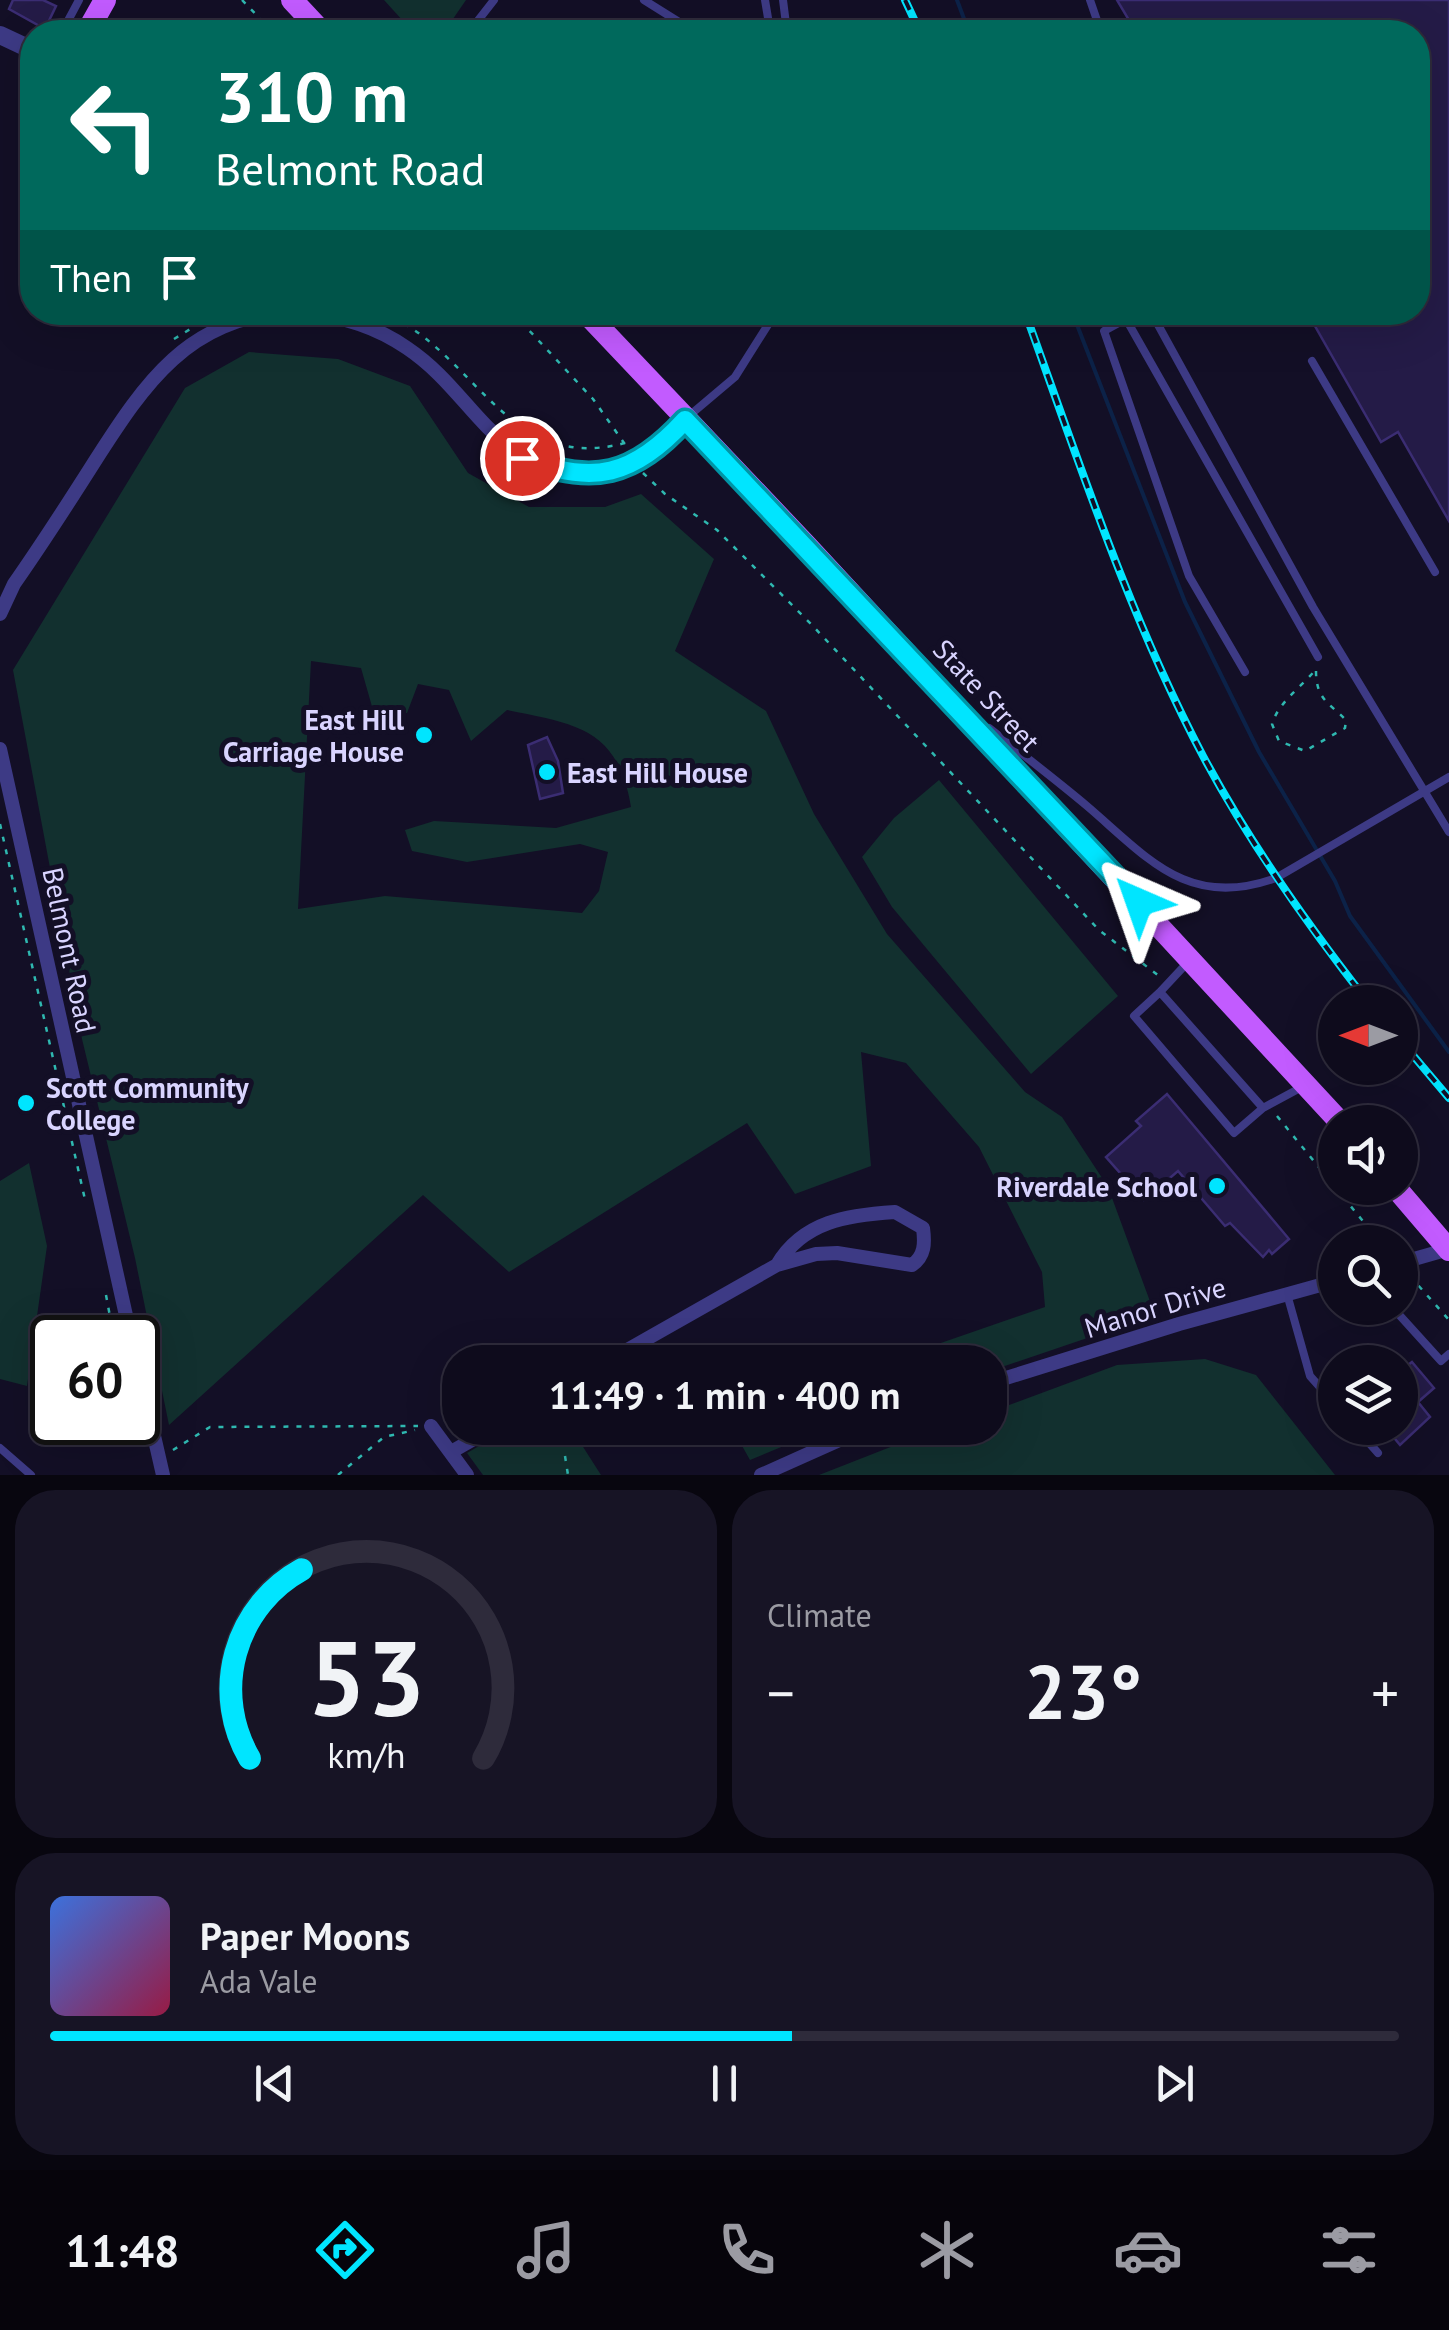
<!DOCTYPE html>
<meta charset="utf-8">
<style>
body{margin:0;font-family:"PT Sans",sans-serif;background:#171425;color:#f1f3f6;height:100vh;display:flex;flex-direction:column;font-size:38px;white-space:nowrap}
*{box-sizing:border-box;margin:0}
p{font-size:32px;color:#9b9ba3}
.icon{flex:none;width:55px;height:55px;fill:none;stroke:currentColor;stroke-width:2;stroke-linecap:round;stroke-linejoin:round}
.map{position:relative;height:1475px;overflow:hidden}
.sheet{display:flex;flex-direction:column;gap:15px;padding:15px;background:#08060f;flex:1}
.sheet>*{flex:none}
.banner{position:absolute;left:20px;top:20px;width:1410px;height:305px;border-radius:40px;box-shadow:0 10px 40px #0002,0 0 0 2px #2e2b3b;background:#00695c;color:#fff;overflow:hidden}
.needle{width:65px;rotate:270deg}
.fabs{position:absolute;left:1318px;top:985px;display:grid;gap:20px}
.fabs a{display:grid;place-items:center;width:100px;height:100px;border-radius:50%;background:#0e0b1c;box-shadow:0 10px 40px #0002,0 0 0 2px #2e2b3b;font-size:50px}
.speed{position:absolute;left:30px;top:1315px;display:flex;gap:20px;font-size:50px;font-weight:700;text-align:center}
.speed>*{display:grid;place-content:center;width:130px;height:130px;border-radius:50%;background:#0e0b1c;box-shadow:0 10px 40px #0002,0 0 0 2px #2e2b3b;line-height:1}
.speed .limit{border:5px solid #111;border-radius:15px;background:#fff;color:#111}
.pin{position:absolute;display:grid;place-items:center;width:85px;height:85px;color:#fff;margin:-42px;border:5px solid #fff;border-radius:50%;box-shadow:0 2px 10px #0007}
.me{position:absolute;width:110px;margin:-55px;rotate:317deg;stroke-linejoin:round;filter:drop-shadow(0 0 8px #0008)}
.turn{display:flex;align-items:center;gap:35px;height:210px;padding:0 30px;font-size:45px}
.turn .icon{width:130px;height:130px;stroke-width:2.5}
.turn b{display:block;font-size:70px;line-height:85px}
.then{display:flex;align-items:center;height:95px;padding:0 30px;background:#0003;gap:20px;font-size:38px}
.big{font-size:75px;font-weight:600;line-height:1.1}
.sheet .tile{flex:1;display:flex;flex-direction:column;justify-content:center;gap:15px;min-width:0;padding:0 35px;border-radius:40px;background:#171425}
.sheet .dial{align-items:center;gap:0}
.dial svg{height:260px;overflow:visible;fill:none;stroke:#2e2b3b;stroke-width:7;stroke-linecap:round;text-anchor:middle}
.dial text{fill:#f1f3f6;stroke:none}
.song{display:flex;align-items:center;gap:30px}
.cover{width:120px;height:120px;border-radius:15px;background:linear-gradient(135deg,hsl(220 70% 55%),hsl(340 70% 35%))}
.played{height:10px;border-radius:5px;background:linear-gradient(90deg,#00e5ff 55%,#2e2b3b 55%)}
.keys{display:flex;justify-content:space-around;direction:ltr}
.heat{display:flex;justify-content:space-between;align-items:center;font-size:55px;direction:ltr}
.sheet .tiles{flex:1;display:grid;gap:15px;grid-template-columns:1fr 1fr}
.tile:last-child{grid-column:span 2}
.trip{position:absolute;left:442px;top:1345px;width:565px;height:100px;border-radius:40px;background:#0e0b1c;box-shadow:0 10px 40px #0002,0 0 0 2px #2e2b3b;font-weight:600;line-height:100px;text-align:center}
.tabs{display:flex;height:160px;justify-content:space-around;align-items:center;background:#06040b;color:#9b9ba3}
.tabs .icon{width:70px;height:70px}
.tabs .current{color:#00e5ff}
.tabs b{font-size:45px;color:#f1f3f6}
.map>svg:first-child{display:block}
</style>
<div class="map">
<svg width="1449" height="1475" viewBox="0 0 1449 1475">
<rect width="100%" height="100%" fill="#130f26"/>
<path fill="#12302f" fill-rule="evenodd" d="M384,0H466L444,32H413Z
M249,352L338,359L410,386L468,473L529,507H605L641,494L714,559L675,651L766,711L814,814L887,934L1025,1092L1062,1117L1108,1187L1155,1315L990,1371V1362H886L1045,1307L1042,1272L979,1147L906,1063L861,1052L871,1166L795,1194L747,1123L509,1272L423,1195L169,1425L135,1258L82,1039L13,670L185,388ZM311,661L361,668L375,717L407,713L418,684L449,690L471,741L507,710C576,724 618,728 631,807L556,828L434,821L405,830L412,851L467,862L580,844L608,852L599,891L582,913L385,896L298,909Z
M939,780L1118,996L1031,1074L892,907L862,857L894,818Z
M29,1163L47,1246L27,1386L0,1379V1181Z
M1205,1359L1256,1375L1335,1475H819L939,1428H990V1412L1117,1365Z
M510,1428H571L601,1475H483L467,1453Z
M732,1428H827L750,1460Z"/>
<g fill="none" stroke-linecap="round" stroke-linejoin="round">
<path stroke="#0c2248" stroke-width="4" d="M957,0L969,32
M1072,312L1185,602L1259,752L1335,881L1350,916L1449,1052"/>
</g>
<path fill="#241b47" stroke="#3b2d73" stroke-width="2.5" d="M13,0H43L56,6L45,29L9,9Z
M1117,0H1449V521L1398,432L1381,442L1307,312H1418V32H1136Z
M547,737L558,761L563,793L540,799L528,745Z
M1167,1094L1289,1239L1272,1254L1269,1250L1263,1257L1230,1223L1225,1226L1178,1171L1144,1200L1106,1157L1141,1126L1136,1121Z
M1412,1362L1434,1388L1418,1402L1430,1417L1400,1445L1386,1428H1400V1371Z"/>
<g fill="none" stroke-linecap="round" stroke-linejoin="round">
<path stroke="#2fb8b0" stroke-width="2.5" stroke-dasharray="5 8" stroke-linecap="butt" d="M242,0L273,32
M381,312C475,349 505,475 625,443
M512,312L593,399L629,450
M174,339L218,312
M643,473L665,494L717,530L811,624L1099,930L1159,976
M1316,671C1316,699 1329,703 1346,720L1345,728L1305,751L1279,741L1272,724C1279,701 1302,687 1317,668
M0,824L86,1204
M1277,1116L1380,1242
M1410,1276L1449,1320
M106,1295L114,1338
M173,1450L210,1427L418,1426
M565,1456L568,1475
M338,1475L384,1437L415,1430"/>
<path stroke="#3d3a85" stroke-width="8" d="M644,0L695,32
M765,0L769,24L765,32
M783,0L787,32
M1090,0L1101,32
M63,30L79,0
M469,32L494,0
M1137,312L1126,319L1318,657
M1151,312L1313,607L1449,832
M1126,319L1104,331L1189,576L1245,672
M1312,361L1435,572
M690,415L735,377L776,312
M989,728C1022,754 1055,779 1087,806C1148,858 1188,910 1276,878L1449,777
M1188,962L1160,992L1263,1108L1302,1087
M1160,992L1134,1016L1234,1133L1263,1108
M1287,1294L1310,1376L1335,1404
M1393,1308L1441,1361L1449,1354
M1356,1428L1378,1453
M0,1448L31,1475"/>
<path stroke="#3d3a85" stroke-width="14" d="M307,312C345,318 375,326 407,348C474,393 489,465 581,472C627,476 657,451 685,419
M0,614L14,584C42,544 69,502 95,461C145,383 188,318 289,312
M0,749L131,1338
M895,1212L923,1228C925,1243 925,1256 912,1265L837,1253L816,1254L777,1265C803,1221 848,1215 895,1212Z
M1400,1263L1449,1249
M606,1362L777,1265
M138,1366L163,1475
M990,1383L1179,1324L1335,1281
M431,1426L467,1475
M451,1452L493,1428
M761,1475L866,1428"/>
<path stroke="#3d3a85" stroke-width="18" d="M0,35L32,50"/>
<path stroke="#c25bff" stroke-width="22" d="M292,0L322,32
M87,32L105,0
M585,312L807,546L1340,1122
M1396,1188L1449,1250"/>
<defs>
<path id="rail" d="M905,0L920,32
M1025,312C1079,462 1129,616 1203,756C1250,844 1307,924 1368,1002
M1400,1040L1449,1098"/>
</defs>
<use href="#rail" stroke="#00e5ff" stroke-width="8"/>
<use href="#rail" stroke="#130f26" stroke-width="4" stroke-dasharray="11" stroke-linecap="butt"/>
</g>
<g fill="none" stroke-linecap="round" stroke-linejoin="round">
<defs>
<path id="route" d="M522,458C593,486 634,476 685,420L1139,902"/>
</defs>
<use href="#route" stroke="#0095a6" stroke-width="25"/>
<use href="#route" stroke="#00e5ff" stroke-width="18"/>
</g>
<g fill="#00e5ff" stroke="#130f26" stroke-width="4">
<circle cx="424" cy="735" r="10"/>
<circle cx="547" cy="772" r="10"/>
<circle cx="26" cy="1103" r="10"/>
<circle cx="1217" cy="1186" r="10"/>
</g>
<g text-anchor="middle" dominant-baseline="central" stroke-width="10" stroke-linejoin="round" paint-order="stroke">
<g font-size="28" fill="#d9d4ff" stroke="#130f26">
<text transform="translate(987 695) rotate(47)">State Street</text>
<text transform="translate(70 950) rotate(78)">Belmont Road</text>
<text transform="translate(1155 1307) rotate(-17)">Manor Drive</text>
</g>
<g font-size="28" font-weight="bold" fill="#d9d4ff" stroke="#130f26" text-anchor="end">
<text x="404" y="719">East Hill<tspan x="404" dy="32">Carriage House</tspan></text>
<text x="567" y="772" text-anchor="start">East Hill House</text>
<text x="46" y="1087" text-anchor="start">Scott Community<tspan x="46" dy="32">College</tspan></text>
<text x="1197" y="1186">Riverdale School</text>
</g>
</g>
</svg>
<div class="fabs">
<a><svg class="needle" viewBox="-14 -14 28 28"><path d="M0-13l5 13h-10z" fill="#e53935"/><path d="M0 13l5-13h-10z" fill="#9b9ba3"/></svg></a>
<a><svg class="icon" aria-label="sound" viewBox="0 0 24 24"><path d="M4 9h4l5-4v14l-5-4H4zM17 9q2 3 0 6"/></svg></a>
<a><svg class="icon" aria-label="search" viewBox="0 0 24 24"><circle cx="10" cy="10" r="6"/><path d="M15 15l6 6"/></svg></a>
<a><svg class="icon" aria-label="layers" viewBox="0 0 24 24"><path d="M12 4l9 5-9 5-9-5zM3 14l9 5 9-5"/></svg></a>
</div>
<div class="speed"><div class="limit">60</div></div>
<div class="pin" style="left:522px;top:458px;background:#d93025"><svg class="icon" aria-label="arrive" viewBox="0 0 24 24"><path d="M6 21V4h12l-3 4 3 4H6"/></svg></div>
<svg class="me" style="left:1139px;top:902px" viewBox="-20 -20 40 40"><path d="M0-17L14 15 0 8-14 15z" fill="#00e5ff" stroke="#fff" stroke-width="4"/></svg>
<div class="trip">11:49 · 1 min · 400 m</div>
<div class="banner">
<div class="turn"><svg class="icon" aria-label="left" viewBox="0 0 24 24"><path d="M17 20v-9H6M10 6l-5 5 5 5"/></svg><div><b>310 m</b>Belmont Road</div></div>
<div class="then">Then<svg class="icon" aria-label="arrive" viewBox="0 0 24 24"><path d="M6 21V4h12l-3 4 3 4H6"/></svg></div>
</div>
</div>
<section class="sheet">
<div class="tiles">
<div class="tile dial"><svg viewBox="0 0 100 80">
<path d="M14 69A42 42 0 1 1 86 69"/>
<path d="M14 69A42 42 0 0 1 30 11" stroke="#00e5ff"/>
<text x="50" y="56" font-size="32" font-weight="700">53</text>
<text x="50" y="72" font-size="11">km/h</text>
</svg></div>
<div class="tile"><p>Climate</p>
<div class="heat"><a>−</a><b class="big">23°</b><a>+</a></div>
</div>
<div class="tile">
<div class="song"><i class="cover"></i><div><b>Paper Moons</b><p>Ada Vale</p></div></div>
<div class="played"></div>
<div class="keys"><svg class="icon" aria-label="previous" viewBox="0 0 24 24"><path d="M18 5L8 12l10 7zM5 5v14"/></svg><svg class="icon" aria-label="pause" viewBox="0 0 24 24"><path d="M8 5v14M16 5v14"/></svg><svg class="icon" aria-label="next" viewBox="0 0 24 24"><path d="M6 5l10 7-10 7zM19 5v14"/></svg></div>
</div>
</div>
</section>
<nav class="tabs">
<b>11:48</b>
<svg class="icon current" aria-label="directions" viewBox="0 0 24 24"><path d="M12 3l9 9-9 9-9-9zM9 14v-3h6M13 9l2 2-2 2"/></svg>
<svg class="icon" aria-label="music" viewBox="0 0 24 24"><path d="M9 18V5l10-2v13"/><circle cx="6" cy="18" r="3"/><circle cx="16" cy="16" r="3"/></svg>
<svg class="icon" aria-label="phone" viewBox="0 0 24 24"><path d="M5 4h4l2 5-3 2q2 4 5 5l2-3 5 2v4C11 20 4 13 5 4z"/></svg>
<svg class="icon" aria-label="climate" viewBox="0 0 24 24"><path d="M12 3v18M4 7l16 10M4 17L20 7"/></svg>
<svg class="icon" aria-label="car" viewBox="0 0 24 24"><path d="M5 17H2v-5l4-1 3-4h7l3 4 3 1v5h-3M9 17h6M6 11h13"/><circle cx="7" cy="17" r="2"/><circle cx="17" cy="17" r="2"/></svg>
<svg class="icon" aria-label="filters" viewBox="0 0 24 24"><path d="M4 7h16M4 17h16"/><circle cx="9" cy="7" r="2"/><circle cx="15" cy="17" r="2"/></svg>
</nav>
